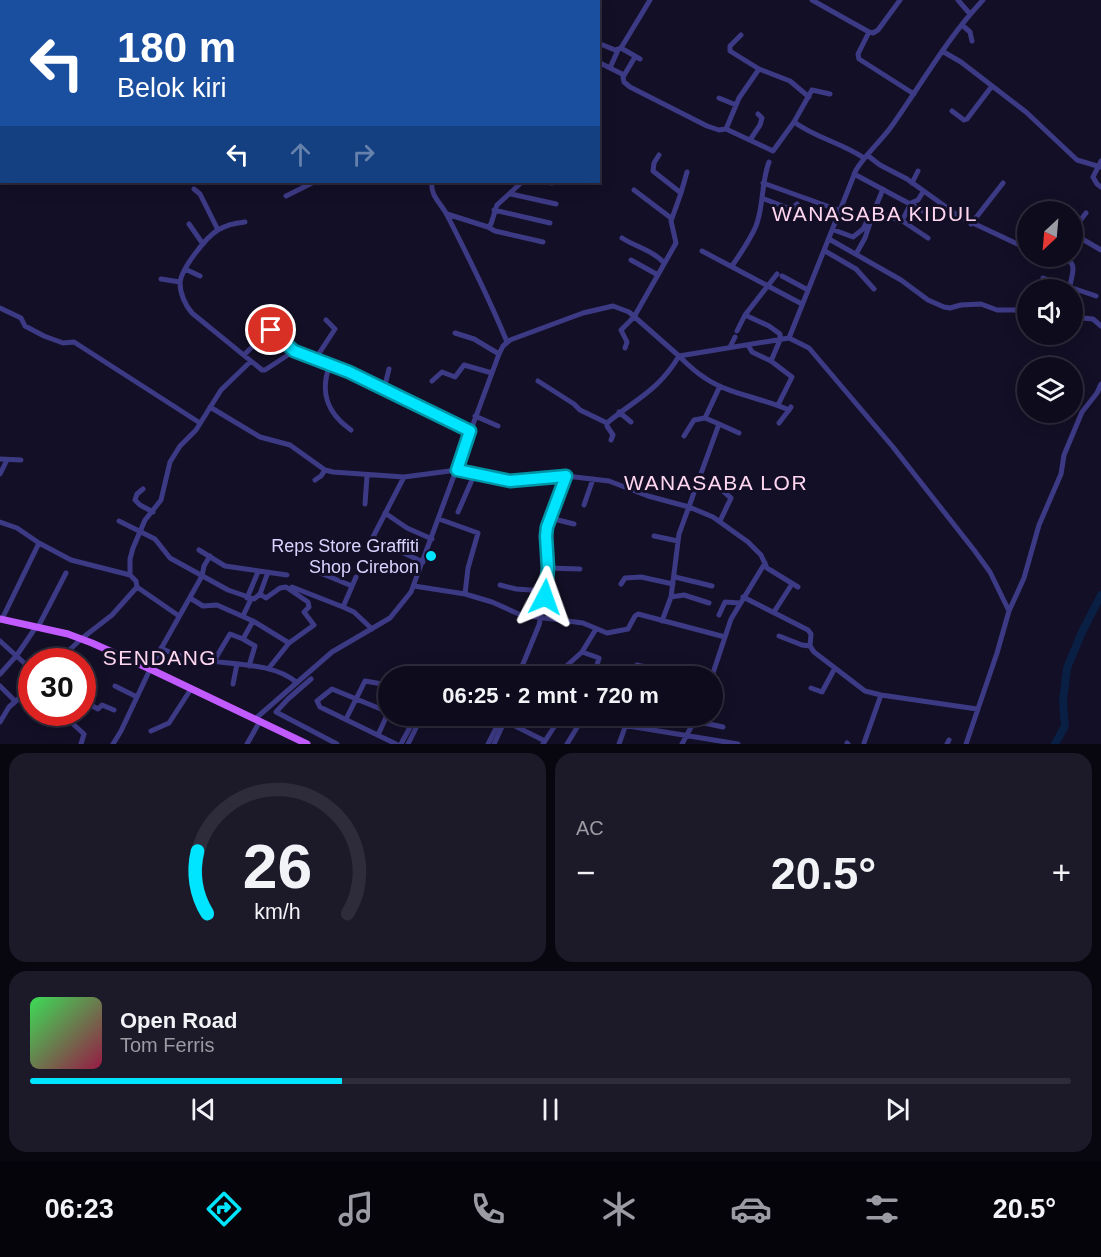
<!DOCTYPE html>
<html lang="id">
<meta charset="utf-8">
<style>
body{margin:0;font-family:Helvetica,sans-serif;background:#1c1929;color:#f1f3f6;height:100vh;display:flex;flex-direction:column;font-size:22px;white-space:nowrap}
*{box-sizing:border-box;margin:0}
p{font-size:20px;color:#9b9ba3}
.icon{flex:none;width:33px;height:33px;fill:none;stroke:currentColor;stroke-width:2;stroke-linecap:round;stroke-linejoin:round}
.map{position:relative;height:744px;overflow:hidden}
.side{display:flex;flex-direction:column;gap:9px;padding:9px;background:#08060f;flex:1}
.side>*{flex:none}
.banner{position:absolute;left:0px;top:0px;width:600px;height:183px;box-shadow:0 3px 15px #0003,0 0 0 2px #2e2b3b;background:#1a4fa0;color:#fff;overflow:hidden}
.needle{width:39px;rotate:206deg}
.tools{position:absolute;left:1017px;top:201px;display:grid;gap:12px}
.tools a{display:grid;place-items:center;width:66px;height:66px;border-radius:50%;background:#0e0b1c;box-shadow:0 3px 15px #0003,0 0 0 2px #2e2b3b;font-size:30px}
.speed{position:absolute;left:18px;top:648px;display:flex;gap:12px;font-size:30px;font-weight:700;text-align:center}
.speed>*{display:grid;place-content:center;width:78px;height:78px;border-radius:50%;background:#0e0b1c;box-shadow:0 3px 15px #0003,0 0 0 2px #2e2b3b;line-height:1}
.speed .limit{border:9px solid #d22;background:#fff;color:#111}
.pin{position:absolute;display:grid;place-items:center;width:51px;height:51px;color:#fff;margin:-26px;border:3px solid #fff;border-radius:50%;box-shadow:0 2px 6px #0007}
.me{position:absolute;width:66px;margin:-33px;rotate:4deg;stroke-linejoin:round;filter:drop-shadow(0 0 4px #0008)}
.turn{display:flex;align-items:center;gap:21px;height:126px;padding:0 18px;font-size:27px}
.turn .icon{width:78px;height:78px;stroke-width:2.5}
.turn b{display:block;font-size:42px;line-height:51px}
.lanes{display:flex;align-items:center;height:57px;padding:0 18px;background:#0003;justify-content:center;gap:30px;direction:ltr}
.lanes .off{opacity:.35}
.big{font-size:45px;font-weight:800;line-height:1.1}
.side .widget{flex:1;display:flex;flex-direction:column;justify-content:center;gap:9px;min-width:0;padding:0 21px;border-radius:18px;background:#1c1929}
.side .dial{align-items:center;gap:0}
.dial svg{height:156px;overflow:visible;fill:none;stroke:#2e2b3b;stroke-width:7;stroke-linecap:round;text-anchor:middle}
.dial text{fill:#f1f3f6;stroke:none}
.song{display:flex;align-items:center;gap:18px}
.cover{width:72px;height:72px;border-radius:9px;background:linear-gradient(135deg,hsl(130 70% 55%),hsl(340 70% 35%))}
.played{height:6px;border-radius:3px;background:linear-gradient(90deg,#00e5ff 30%,#2e2b3b 30%)}
.keys{display:flex;justify-content:space-around;direction:ltr}
.heat{display:flex;justify-content:space-between;align-items:center;font-size:33px;direction:ltr}
.side .tiles{flex:1;display:grid;gap:9px;grid-template-columns:1fr 1fr}
.widget:last-child{grid-column:span 2}
.trip{position:absolute;left:378px;top:666px;width:345px;height:60px;border-radius:30px;background:#0e0b1c;box-shadow:0 3px 15px #0003,0 0 0 2px #2e2b3b;font-weight:800;line-height:60px;text-align:center}
.dock{display:flex;height:96px;justify-content:space-around;align-items:center;background:#06040b;color:#9b9ba3}
.dock .icon{width:42px;height:42px}
.dock .on{color:#00e5ff}
.dock b{font-size:27px;color:#f1f3f6}
.map>svg:first-child{display:block}
</style>
<div class="map">
<svg width="1101" height="744" viewBox="0 0 1101 744">
<rect width="100%" height="100%" fill="#130f26"/>
<g fill="none" stroke-linecap="round" stroke-linejoin="round">
<path stroke="#0a1f44" stroke-width="8" d="M216,2H221
M331,2L336,0
M0,132L2,130
M1055,744L1065,726L1063,701L1067,668L1082,632L1101,595"/>
<path stroke="#3d3a85" stroke-width="5" d="M812,0L869,32L858,54L859,59L914,94
M958,0L970,14
M536,2L537,0
M962,25L970,32L972,41
M869,32L873,33L878,30L900,0
M741,35L730,46V51L759,69L790,81L809,97
M598,43L615,50L621,48L640,59
M621,48L650,0
M942,51L961,62L1026,112L1077,160L1101,167
M635,57L623,77L624,82L630,87L707,126L719,130L726,129
M598,62L624,75
M610,68L618,50
M759,69L739,98L726,129L773,151L794,122
M830,94L812,90L794,122C816,138 842,143 864,158
M719,98L736,105
M952,111L964,120L967,119L992,86
M750,140L760,125L762,118L758,114
M867,155L880,165L907,179L960,217L1028,249
M1101,161L1093,177L1097,184L1101,187
M854,174L925,212
M432,182C430,196 441,203 447,215C468,256 489,298 507,342
M546,182L552,183
M763,183L841,211
M912,183L918,171
M194,189L200,194L218,230
M634,190L671,218
M681,193L687,172
M511,194L556,204
M286,196L314,182
M762,198L790,209L797,204
M494,210L550,223
M874,211L883,189
M447,214L488,227L491,224L497,205L522,182
M902,221L911,203L918,200L923,192
M245,222C236,223 226,225 218,230C206,237 181,269 180,283C180,293 185,305 192,313L262,370H265L294,351L299,352L384,389L470,431
M189,224L203,244
M971,224L1003,183
M488,227L495,231L543,242
M834,230L853,237L863,229L871,213L874,211L904,222L928,238
M1072,231L1086,213
M1072,233L1101,250
M622,238C636,247 654,251 664,263
M829,239L901,280L928,300L944,307L950,308L961,305L981,304L997,310H1028
M702,251L802,304
M825,251L856,269L874,289
M856,254L865,238L871,220
M1049,256C1078,261 1075,262 1069,290
M631,260L658,275
M732,266C741,253 750,240 756,226C764,205 761,183 769,162
M185,269L200,276
M782,276L808,290
M1043,278L1096,296
M161,279L180,282
M0,308L21,318L25,326L44,336L63,343L74,342L200,423
M745,315L769,326L780,334V340L771,361L792,377L778,405
M1072,317L1093,319L1101,326
M737,331L745,315L777,274
M455,333L474,339L499,354
M789,338L809,348L893,447L974,550L990,572L1009,611
M748,345L752,352L771,361
M730,347L735,337
M625,348L627,342L621,330L634,317L676,243L671,221L681,193L653,171L654,163L659,155
M244,355L269,330L280,337L294,351
M316,358L335,329L326,320
M330,365C319,392 328,414 351,430
M432,381L442,372L455,377L464,365L492,373
M538,381L574,404L580,410L607,423
M384,389L389,369
M210,407L260,437L290,445L325,470L333,472L404,477L457,470L510,481L566,476L609,481L648,496L689,507L713,517L748,542L761,555L767,568L798,587
M619,412L631,422
M475,416L498,426
M779,423L789,410
M719,424L739,433
M684,436L694,420L705,418
M611,440L613,435L607,426V423C636,399 659,390 679,356C687,364 695,372 705,378C728,394 763,398 789,410L791,407
M0,459L21,460
M0,474L7,460
M404,477L373,537L380,542L423,562
M315,480L321,476L325,470
M143,489L137,494L135,500L140,505L153,512
M365,504L367,476
M584,505L593,479
M458,512L475,473
M385,513L407,528L432,539
M550,518L574,524
M439,519L478,533L468,568L465,594
M119,521L155,539L170,558L228,590L254,599L260,594L266,598L280,588L286,587L308,602L309,607L304,612L314,625L289,643L269,668
M720,521L731,498L723,491
M0,522L17,528L39,543
M654,536L678,541
M199,550L225,566L287,575
M548,568L580,569
M313,570L352,586
M130,575V559L133,548L145,520L161,500L170,462L180,446L196,430L221,390L251,361
M356,577L343,607L354,612L372,629
M675,577L712,586
M621,584L625,578L641,577L673,584
M500,585L516,589L546,591
M414,586L465,594L492,602L521,615L583,623L607,633L628,629L635,616L638,614L725,637
M137,587L179,616
M292,587L343,607
M260,594L268,572
M671,597L684,595L709,603
M743,597L808,630L811,634L810,646L814,652L865,691L881,695L977,709
M190,598L203,606L217,605L253,621L289,643
M247,598L258,572
M774,612L792,584
M719,615L725,602L739,603
M243,616L251,599
M2,619L39,543L71,560L130,575L136,581L137,587L112,615L81,639L57,662
M662,621L671,597L679,534L719,424L705,418L720,386
M38,627L66,573
M779,636L802,645L810,646
M0,641L32,670
M161,648C200,670 264,655 296,682
M582,652L599,658L594,676
M214,661L230,634L243,639
M249,666L255,646L243,639L253,621
M597,667L627,672L637,665L686,676
M0,674L17,655L36,627
M518,676L539,625L546,591L547,527L566,476
M594,676L563,669L582,652L596,629
M712,676L731,619L765,563
M311,679L288,699L276,712L337,744
M233,684L237,664
M0,686L15,701
M115,686L137,697
M811,688L822,692L835,668
M82,700L98,709L102,705L114,710
M60,712L84,734L81,744
M388,712L332,689L317,701L320,707L396,744
M395,716L413,723
M255,719L332,652L390,618L411,592L499,354L503,346L510,340L583,313L613,306L629,312L679,356L789,338L856,170C866,154 880,142 891,127C921,85 947,38 983,0
M346,719L365,681L388,685
M569,719L604,722L738,744
M505,721L545,741L543,744
M695,721L723,727
M0,722L9,707L32,687
M151,731L169,723L191,689
M378,735L388,713
M545,741L556,724
M847,743L848,744
M864,743L881,695
M113,744L121,731L153,663L202,576L204,566L210,556
M247,744L260,721
M401,744L416,716
M408,744L422,716
M488,744L502,716
M494,744L507,716
M567,744L584,716
M619,744L629,716
M682,744L697,716
M947,744L949,740
M966,744L997,653L1009,611L1024,578L1039,525L1061,474L1064,455L1082,412L1097,393L1101,384"/>
<path stroke="#c25bff" stroke-width="7" d="M0,619L68,634L92,643L150,669L307,744"/>
</g>
<g fill="none" stroke-linecap="round" stroke-linejoin="round">
<defs>
<path id="route" d="M271,330L294,351L349,372L470,431L457,470L510,481L566,476L547,527L546,536L548,568L545,597"/>
</defs>
<use href="#route" stroke="#0095a6" stroke-width="15"/>
<use href="#route" stroke="#00e5ff" stroke-width="10"/>
</g>
<circle fill="#00e5ff" stroke="#130f26" stroke-width="2" cx="431" cy="556" r="6"/>
<g text-anchor="middle" dominant-baseline="central" stroke-width="6" stroke-linejoin="round" paint-order="stroke">
<g font-size="18" fill="#d9d4ff" stroke="#130f26" text-anchor="end">
<text x="419" y="546">Reps Store Graffiti<tspan x="419" dy="21">Shop Cirebon</tspan></text>
</g>
<g font-size="21" letter-spacing="1.5" fill="#ffd6f0" stroke="#130f26">
<text x="875" y="213">WANASABA KIDUL</text>
<text x="716" y="482">WANASABA LOR</text>
<text x="160" y="657">SENDANG</text>
</g>
</g>
</svg>
<div class="tools">
<a><svg class="needle" viewBox="-14 -14 28 28"><path d="M0-13l5 13h-10z" fill="#e53935"/><path d="M0 13l5-13h-10z" fill="#9b9ba3"/></svg></a>
<a><svg class="icon" aria-label="sound" viewBox="0 0 24 24"><path d="M4 9h4l5-4v14l-5-4H4zM17 9q2 3 0 6"/></svg></a>
<a><svg class="icon" aria-label="layers" viewBox="0 0 24 24"><path d="M12 4l9 5-9 5-9-5zM3 14l9 5 9-5"/></svg></a>
</div>
<div class="speed"><div class="limit">30</div></div>
<div class="pin" style="left:271px;top:330px;background:#d93025"><svg class="icon" aria-label="arrive" viewBox="0 0 24 24"><path d="M6 21V4h12l-3 4 3 4H6"/></svg></div>
<svg class="me" style="left:545px;top:597px" viewBox="-20 -20 40 40"><path d="M0-17L14 15 0 8-14 15z" fill="#00e5ff" stroke="#fff" stroke-width="4"/></svg>
<div class="trip">06:25 · 2 mnt · 720 m</div>
<div class="banner">
<div class="turn"><svg class="icon" aria-label="left" viewBox="0 0 24 24"><path d="M17 20v-9H6M10 6l-5 5 5 5"/></svg><div><b>180 m</b>Belok kiri</div></div>
<div class="lanes"><svg class="icon" aria-label="left" viewBox="0 0 24 24"><path d="M17 20v-9H6M10 6l-5 5 5 5"/></svg><svg class="icon off" aria-label="ahead" viewBox="0 0 24 24"><path d="M12 20V5M6 11l6-6 6 6"/></svg><svg class="icon off" aria-label="right" viewBox="0 0 24 24"><path d="M7 20v-9h11M14 6l5 5-5 5"/></svg></div>
</div>
</div>
<section class="side">
<div class="tiles">
<div class="widget dial"><svg viewBox="0 0 100 80">
<path d="M14 69A42 42 0 1 1 86 69"/>
<path d="M14 69A42 42 0 0 1 9 37" stroke="#00e5ff"/>
<text x="50" y="56" font-size="32" font-weight="700">26</text>
<text x="50" y="72" font-size="11">km/h</text>
</svg></div>
<div class="widget"><p>AC</p>
<div class="heat"><a>−</a><b class="big">20.5°</b><a>+</a></div>
</div>
<div class="widget">
<div class="song"><i class="cover"></i><div><b>Open Road</b><p>Tom Ferris</p></div></div>
<div class="played"></div>
<div class="keys"><svg class="icon" aria-label="previous" viewBox="0 0 24 24"><path d="M18 5L8 12l10 7zM5 5v14"/></svg><svg class="icon" aria-label="pause" viewBox="0 0 24 24"><path d="M8 5v14M16 5v14"/></svg><svg class="icon" aria-label="next" viewBox="0 0 24 24"><path d="M6 5l10 7-10 7zM19 5v14"/></svg></div>
</div>
</div>
</section>
<nav class="dock">
<b>06:23</b>
<svg class="icon on" aria-label="directions" viewBox="0 0 24 24"><path d="M12 3l9 9-9 9-9-9zM9 14v-3h6M13 9l2 2-2 2"/></svg>
<svg class="icon" aria-label="music" viewBox="0 0 24 24"><path d="M9 18V5l10-2v13"/><circle cx="6" cy="18" r="3"/><circle cx="16" cy="16" r="3"/></svg>
<svg class="icon" aria-label="phone" viewBox="0 0 24 24"><path d="M5 4h4l2 5-3 2q2 4 5 5l2-3 5 2v4C11 20 4 13 5 4z"/></svg>
<svg class="icon" aria-label="climate" viewBox="0 0 24 24"><path d="M12 3v18M4 7l16 10M4 17L20 7"/></svg>
<svg class="icon" aria-label="car" viewBox="0 0 24 24"><path d="M5 17H2v-5l4-1 3-4h7l3 4 3 1v5h-3M9 17h6M6 11h13"/><circle cx="7" cy="17" r="2"/><circle cx="17" cy="17" r="2"/></svg>
<svg class="icon" aria-label="filters" viewBox="0 0 24 24"><path d="M4 7h16M4 17h16"/><circle cx="9" cy="7" r="2"/><circle cx="15" cy="17" r="2"/></svg>
<b>20.5°</b>
</nav>
